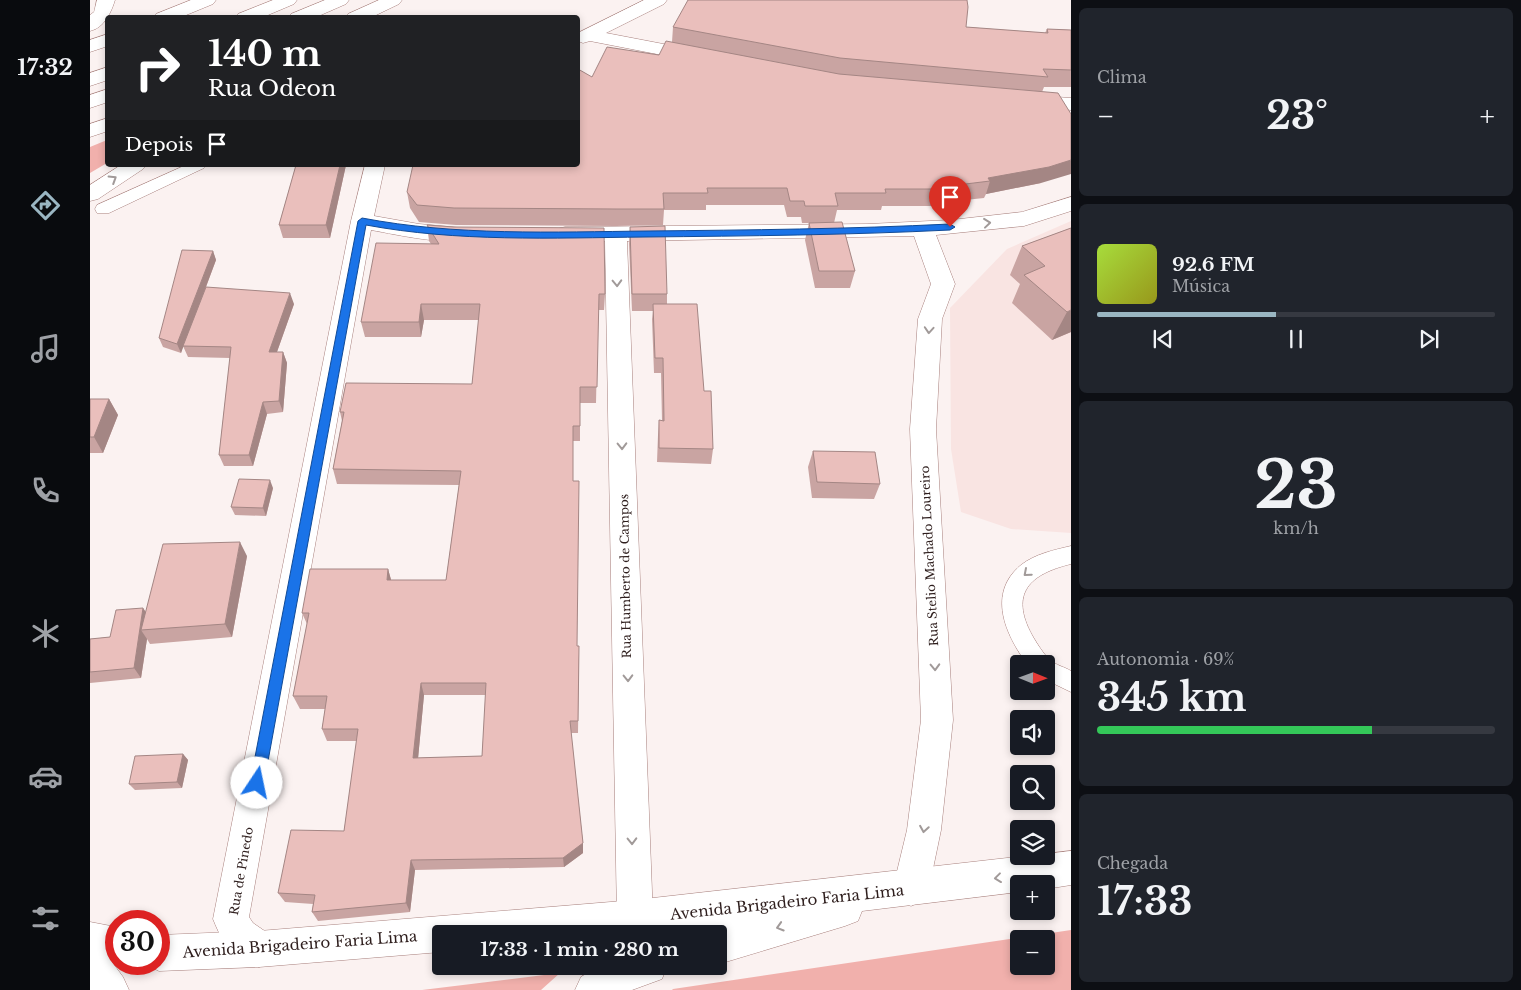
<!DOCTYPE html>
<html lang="pt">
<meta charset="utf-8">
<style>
body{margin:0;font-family:"Libre Baskerville",serif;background:#20242c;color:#f1f3f6;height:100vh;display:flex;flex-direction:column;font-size:19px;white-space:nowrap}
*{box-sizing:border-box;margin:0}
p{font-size:16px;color:#9ea1a6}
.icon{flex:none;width:28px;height:28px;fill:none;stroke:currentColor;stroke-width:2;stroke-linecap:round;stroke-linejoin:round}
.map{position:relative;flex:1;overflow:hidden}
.side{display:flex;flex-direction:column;gap:8px;padding:8px;background:#0d0f14;width:450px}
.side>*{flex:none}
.banner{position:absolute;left:15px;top:15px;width:475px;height:152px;border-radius:5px;box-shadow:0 2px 8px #0003;background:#202124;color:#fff;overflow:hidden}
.needle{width:32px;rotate:91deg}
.tools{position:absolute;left:920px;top:655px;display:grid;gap:10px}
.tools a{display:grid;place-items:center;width:45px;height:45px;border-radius:5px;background:#171b24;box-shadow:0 2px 8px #0003;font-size:25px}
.speed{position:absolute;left:15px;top:910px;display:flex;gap:10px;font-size:25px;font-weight:700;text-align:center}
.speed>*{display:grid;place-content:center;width:65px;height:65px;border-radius:50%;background:#171b24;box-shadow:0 2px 8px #0003;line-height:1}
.speed .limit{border:8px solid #d22;background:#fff;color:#111}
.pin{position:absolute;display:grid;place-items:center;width:42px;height:42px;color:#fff;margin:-51px -21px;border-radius:50% 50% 50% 0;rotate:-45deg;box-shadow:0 0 5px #0007}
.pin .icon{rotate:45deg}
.me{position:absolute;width:55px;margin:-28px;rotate:11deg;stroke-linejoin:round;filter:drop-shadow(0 0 4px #0008)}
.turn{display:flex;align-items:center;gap:18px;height:105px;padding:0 20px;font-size:22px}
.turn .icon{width:65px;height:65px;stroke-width:2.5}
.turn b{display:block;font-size:35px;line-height:42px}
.then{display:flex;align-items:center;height:48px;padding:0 20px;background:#0003;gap:10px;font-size:19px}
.big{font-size:38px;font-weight:700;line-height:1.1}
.side .tile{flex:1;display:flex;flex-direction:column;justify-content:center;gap:8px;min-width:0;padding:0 18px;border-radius:8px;background:#20242c}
.side .dial{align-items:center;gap:0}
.dial b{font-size:65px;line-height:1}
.song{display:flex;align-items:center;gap:15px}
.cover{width:60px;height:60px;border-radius:8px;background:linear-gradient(135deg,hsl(80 70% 55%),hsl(60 70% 35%))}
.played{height:5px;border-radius:2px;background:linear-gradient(90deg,#9ab6c2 45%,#363941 45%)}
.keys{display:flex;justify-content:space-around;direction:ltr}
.heat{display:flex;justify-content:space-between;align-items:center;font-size:28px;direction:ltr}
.charge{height:8px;border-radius:4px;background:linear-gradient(90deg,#34c759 69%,#363941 0)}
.trip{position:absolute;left:342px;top:925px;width:295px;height:50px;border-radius:5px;background:#171b24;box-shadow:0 2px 8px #0003;font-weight:700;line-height:50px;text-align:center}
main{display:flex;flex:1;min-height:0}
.dock{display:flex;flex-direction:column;width:90px;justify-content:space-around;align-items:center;background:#090b0e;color:#9ea1a6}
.dock .icon{width:35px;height:35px}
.dock .active{color:#9ab6c2}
.dock b{font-size:22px;color:#f1f3f6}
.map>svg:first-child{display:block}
</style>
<main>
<nav class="dock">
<b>17:32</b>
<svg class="icon active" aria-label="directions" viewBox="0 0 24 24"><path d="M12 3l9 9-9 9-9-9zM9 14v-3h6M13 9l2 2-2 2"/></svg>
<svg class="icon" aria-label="music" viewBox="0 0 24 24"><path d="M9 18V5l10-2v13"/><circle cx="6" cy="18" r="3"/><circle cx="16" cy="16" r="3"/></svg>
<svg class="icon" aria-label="phone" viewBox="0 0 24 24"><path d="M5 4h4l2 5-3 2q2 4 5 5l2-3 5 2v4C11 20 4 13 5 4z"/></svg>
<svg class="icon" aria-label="climate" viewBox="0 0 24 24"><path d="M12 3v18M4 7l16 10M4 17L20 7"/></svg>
<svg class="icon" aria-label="car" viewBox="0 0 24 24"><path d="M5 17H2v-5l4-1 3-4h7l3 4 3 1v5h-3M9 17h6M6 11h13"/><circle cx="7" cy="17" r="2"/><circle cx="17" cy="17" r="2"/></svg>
<svg class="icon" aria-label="filters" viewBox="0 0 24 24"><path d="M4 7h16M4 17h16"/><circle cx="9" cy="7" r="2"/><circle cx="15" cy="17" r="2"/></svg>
</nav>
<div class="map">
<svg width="981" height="990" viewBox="0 0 981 990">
<rect width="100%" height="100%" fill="#fbf2f1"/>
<path fill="#f9e4e2" d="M981,221V533L921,529L871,512L861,449L860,308L917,249Z"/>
<path fill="#f1b0ac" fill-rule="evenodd" d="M17,140V163L0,173V147Z
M981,930V990H582L583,989ZM929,939H956V966H929Z
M470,973L451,990H332Z"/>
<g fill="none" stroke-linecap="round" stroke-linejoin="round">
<defs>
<path id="lane" d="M96,165H117L114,168L19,213H7L5,209L7,205Z
M981,546V564C940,574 919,593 942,635C946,642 954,655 960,660C965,665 975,667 981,671V692L956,680V664H937C915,634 897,593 931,565C945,554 964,550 981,546Z"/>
<path id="street" d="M554,0H577L574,4L516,33L615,52L617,56L615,60L608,62L500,41L493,43L488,41V33Z
M937,95L981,98V110L930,105L927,101L930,97Z
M275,165H295L284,216L329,224L383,229L386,234L383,239C356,246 309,235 281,230L159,917L163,923L182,936L187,949L182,962L169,967C140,955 135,948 123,919L261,221Z
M981,197V211L934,226L846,235L865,284L852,319L846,429L863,720L851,830L839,888L833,900L821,906L809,900L803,888L817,830L831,720L820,429L828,319L841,284L824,236L537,241L563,918L558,931C548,935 542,935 532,931L527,918L515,241H475L467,239L464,234L467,229L475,227L778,224L861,220L932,212Z"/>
<path id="primary" d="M981,851V885L956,889V884H929V892L772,911L768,921L755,926L629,964V934H616L634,926L565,934H351V952L169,967L69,971L55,964H69V935L169,931L545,900L935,856H956V854Z
M0,922L26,927V963L22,962L33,977L39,990H0Z
M510,966H577L572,979L542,990H485L491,977Z"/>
<path id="highway" d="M7,0H25C21,13 14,28 0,31V15L4,12Z
M101,0H126L123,4L89,18H63L66,14Z
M183,0H207L204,4L171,18H145L148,14Z
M235,0H259L256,4L224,18H198L201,14Z
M289,0H312L309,4L280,18H255L258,14Z
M18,34V46L0,52V40Z
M18,67V80L0,86V73Z
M18,89V102L0,108V95Z
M18,118V131L0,137V124Z
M31,165H56L53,169L8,199L0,201V185Z"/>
</defs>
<use href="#lane" stroke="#a8807d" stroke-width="1"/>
<use href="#street" stroke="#a8807d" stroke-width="1"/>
<use href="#primary" stroke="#a8807d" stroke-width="1"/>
<use href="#highway" stroke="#a8807d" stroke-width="1"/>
<use href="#lane" fill="#fff" fill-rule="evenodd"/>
<use href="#street" fill="#fff" fill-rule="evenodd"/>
<use href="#primary" fill="#fff" fill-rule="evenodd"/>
<use href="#highway" fill="#fff" fill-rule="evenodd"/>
</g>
<path fill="#c9a4a2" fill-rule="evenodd" d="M583,27H876L955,33L957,29L981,30V87H954L952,92L951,183L896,194L894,198L847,203L846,206H792L791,210H747L744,223L765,271L760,288H725L715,240L719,223H738H712L711,217H697L694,205H616V210H574L573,225L526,226L366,225L329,222L320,208L317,192L502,77L569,55L582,42Z
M206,165H256L240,238H193L189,225Z
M337,225L515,294L514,310H508L506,403H490V441H483V481L487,646L489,659L488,733H481L493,843V853L474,867L325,870L320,912L228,921L222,912L223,904L195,902L188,893L254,831L267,741H237L232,729L235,709H210L203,696L217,624L212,613L298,569L301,580H356L369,485L247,484L243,469L252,421L250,412L382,384L389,320H334L331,337H275L271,322L341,244L339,241ZM334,695H396L392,756L328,758Z
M540,227L577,294V304L614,391L623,449L621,464L567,462L568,435L569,420L572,421L571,373H564L562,319L563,311H542L539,244Z
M981,228V332L962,340L922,303L930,284L920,275L932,246Z
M123,251L126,260L116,287L204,304L187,352H193L197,363L193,412L177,414L163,466H134L129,455L140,358L98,357L93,346L91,353L73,347L69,338Z
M0,399H19L28,415L13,453H0Z
M723,451L790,484L784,499L722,498L718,467Z
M183,488L176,516L145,515L141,507Z
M157,556L142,637L60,644L57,639L51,678L0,683V639L20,637L53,608L56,612Z
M93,754L98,760L92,788L45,790L39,784Z"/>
<path fill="#a48684" d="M981,160V174L951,183L896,194L900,181L898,178Z
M250,165H256L240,238L236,225Z
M123,251L126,260L91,353L87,344Z
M200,293L204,304L183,363L179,352Z
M331,304L334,320L331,337L329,322Z
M981,310V332L962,340L977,312Z
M193,352L197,363L193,412L189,401Z
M19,399L28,415L13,453L4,437Z
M173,402L177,414L163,466L159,455Z
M180,480L183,488L176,516L173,508Z
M150,542L157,556L142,637L135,624Z
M298,569L302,583L297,580Z
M53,608L60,619L51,630L57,639L51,678L44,668Z
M331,683L334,695L327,770L323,758Z
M93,754L98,760L92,788L87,782Z
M493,843V853L474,867L473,858Z
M321,860L325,870L320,912L316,903Z"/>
<path fill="#eabfbc" stroke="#a48684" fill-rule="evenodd" d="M598,0H877L878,7L876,27L958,33L957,29L981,30V70L953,69L958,77L750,58L583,27Z
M576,41L749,74L968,93L981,114V160L959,167L898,178L900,181L851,187L852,189H795L796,193H745L748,206H715L714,201H700L697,188H617L618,193H573L574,209H527L364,208L327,205L317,192L323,165H488V69L502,77L517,47L569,55Z
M206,165H250L236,225H189Z
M752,222L765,271H729L719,223Z
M337,225L364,227L514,228L515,294H509L507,387H490V426H483V481H489L487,646H489L488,721H480L493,843L473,858L321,860L316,903L222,912L225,895L188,893L201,830L254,831L268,729H232L237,696H203L219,613H212L220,569H298L297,580H356L371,471L243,469L254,412H250L256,383L382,384L390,304H331L329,322H271L286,243L349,244ZM331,683H396L392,756L323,758Z
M575,226L577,294H542L540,227Z
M981,228V310L977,312L934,275L955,266L932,246Z
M92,250L123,251L87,344L69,338Z
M116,287L200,293L179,352H193L189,401L173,402L159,455H129L141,347L93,346Z
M563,304H607L614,391H621L623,449L569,448V420L574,421L573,358H565Z
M0,399H19L4,437H0Z
M723,451L785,452L790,484L727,482Z
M149,479L180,480L173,508L141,507Z
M150,542L135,624L51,630L73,544Z
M53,608L44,668L0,672V639L20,637L26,610Z
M93,754L87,782L39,784L45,756Z"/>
<defs><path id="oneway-chevron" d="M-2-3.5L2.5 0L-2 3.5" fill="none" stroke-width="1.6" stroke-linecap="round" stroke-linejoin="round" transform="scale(1.25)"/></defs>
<g stroke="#a19a99">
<use href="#oneway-chevron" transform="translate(23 179) rotate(-32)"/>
<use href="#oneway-chevron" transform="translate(897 223) rotate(-6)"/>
<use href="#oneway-chevron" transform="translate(527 283) rotate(88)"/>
<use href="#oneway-chevron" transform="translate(839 330) rotate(94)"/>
<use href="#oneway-chevron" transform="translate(532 446) rotate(89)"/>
<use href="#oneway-chevron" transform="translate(937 573) rotate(139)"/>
<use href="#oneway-chevron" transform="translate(845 667) rotate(88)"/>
<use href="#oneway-chevron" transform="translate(538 678) rotate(89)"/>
<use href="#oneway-chevron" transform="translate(834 829) rotate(99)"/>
<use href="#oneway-chevron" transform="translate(542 841) rotate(89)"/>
<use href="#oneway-chevron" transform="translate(908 878) rotate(173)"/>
<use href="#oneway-chevron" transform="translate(690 927) rotate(163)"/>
</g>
<path fill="#1a73e8" stroke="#114b97" d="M272,218C366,236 463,232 558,231C659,230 760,229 860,224L865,227L860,230C759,235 657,236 555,237C462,238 367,242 276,225L174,783L172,788L167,790L162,788L160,783L268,221Z"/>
<g text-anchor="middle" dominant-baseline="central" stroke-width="4.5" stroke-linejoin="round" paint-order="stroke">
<g font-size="12" fill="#2e1e1d" stroke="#fff">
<text transform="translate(839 556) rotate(-93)">Rua Stelio Machado Loureiro</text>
<text transform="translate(535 576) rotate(-91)">Rua Humberto de Campos</text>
<text transform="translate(151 871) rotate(-80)">Rua de Pinedo</text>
</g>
<g font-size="15" fill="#2e1e1d" stroke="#fff">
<text transform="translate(697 902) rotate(-6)">Avenida Brigadeiro Faria Lima</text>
<text transform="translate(210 944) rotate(-4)">Avenida Brigadeiro Faria Lima</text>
</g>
</g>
</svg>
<div class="tools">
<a><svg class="needle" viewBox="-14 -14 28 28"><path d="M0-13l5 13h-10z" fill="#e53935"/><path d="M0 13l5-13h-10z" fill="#9ea1a6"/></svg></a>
<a><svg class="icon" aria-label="sound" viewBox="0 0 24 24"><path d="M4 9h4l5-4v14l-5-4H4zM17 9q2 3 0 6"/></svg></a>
<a><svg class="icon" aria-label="search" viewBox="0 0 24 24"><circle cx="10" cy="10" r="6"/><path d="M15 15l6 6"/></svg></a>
<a><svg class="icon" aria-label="layers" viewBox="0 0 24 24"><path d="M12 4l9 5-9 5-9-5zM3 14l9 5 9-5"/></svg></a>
<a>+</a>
<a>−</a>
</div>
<div class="speed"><div class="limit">30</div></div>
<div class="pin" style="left:860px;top:227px;background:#d93025"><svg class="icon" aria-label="arrive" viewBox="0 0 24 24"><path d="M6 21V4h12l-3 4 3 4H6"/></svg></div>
<svg class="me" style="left:167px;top:783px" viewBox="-20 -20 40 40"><circle r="19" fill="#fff"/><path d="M0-13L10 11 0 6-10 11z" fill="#1a73e8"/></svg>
<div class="trip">17:33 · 1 min · 280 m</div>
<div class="banner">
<div class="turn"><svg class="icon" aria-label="right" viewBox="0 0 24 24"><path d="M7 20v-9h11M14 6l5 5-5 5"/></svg><div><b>140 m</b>Rua Odeon</div></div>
<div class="then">Depois<svg class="icon" aria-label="arrive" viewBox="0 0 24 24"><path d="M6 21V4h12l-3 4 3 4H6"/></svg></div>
</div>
</div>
<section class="side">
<div class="tile"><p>Clima</p>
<div class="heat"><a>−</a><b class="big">23°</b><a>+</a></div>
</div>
<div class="tile">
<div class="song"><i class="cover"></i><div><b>92.6 FM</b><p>Música</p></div></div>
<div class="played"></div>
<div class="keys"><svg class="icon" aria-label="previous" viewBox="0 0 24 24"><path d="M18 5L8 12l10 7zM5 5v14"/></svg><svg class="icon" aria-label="pause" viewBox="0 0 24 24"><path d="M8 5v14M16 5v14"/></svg><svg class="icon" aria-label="next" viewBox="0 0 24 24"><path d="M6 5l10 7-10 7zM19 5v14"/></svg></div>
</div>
<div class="tile dial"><b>23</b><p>km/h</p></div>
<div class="tile"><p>Autonomia · 69%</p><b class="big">345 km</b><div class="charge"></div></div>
<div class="tile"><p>Chegada</p><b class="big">17:33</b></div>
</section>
</main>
